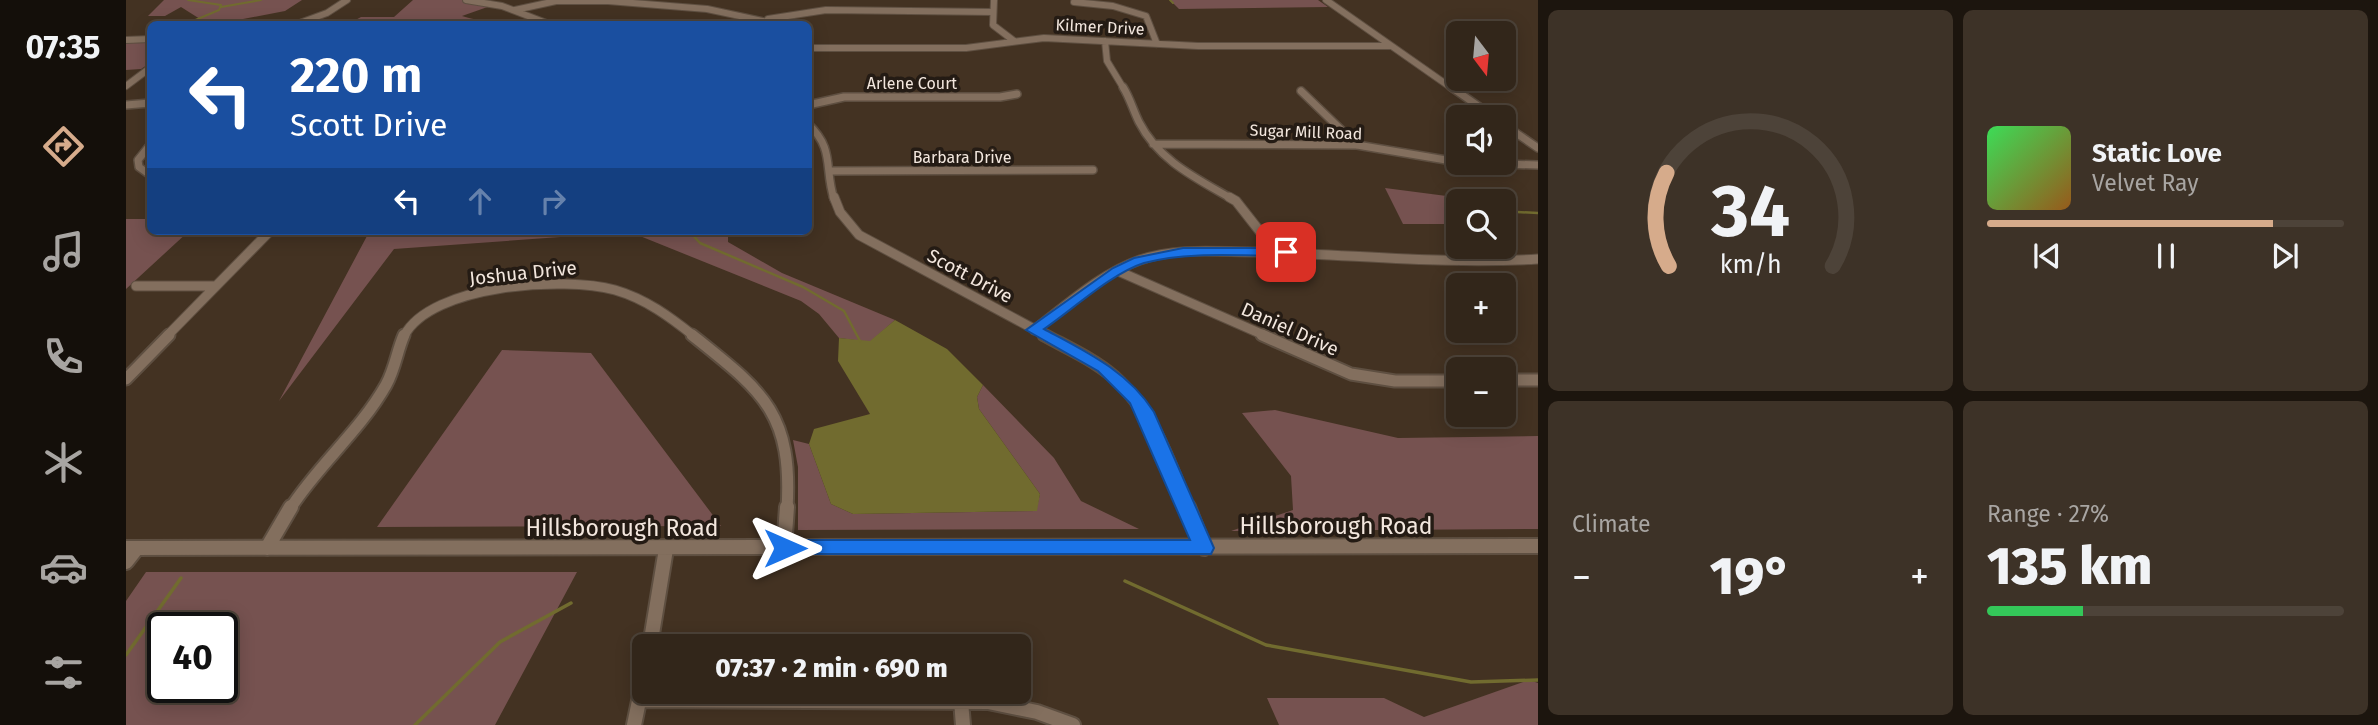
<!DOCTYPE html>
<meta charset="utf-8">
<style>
body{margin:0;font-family:"Fira Sans",sans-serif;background:#3d3227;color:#f1f3f6;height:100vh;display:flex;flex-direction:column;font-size:26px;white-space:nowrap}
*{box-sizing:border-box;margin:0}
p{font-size:23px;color:#a8a5a2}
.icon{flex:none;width:38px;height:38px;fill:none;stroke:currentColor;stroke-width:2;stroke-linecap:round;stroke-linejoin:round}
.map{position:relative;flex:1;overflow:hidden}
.drawer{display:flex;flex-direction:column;gap:10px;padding:10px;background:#1c150e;width:840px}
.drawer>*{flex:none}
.banner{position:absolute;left:21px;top:21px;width:665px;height:214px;border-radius:10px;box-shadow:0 4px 18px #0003,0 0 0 2px #4d4339;background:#1a4fa0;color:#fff;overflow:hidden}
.needle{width:46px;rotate:164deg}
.fabs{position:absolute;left:1320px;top:21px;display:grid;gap:14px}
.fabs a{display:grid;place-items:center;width:70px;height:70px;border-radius:10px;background:#32261a;box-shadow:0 4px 18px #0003,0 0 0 2px #4d4339;font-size:35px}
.speed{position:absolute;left:21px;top:612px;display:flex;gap:14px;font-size:35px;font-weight:700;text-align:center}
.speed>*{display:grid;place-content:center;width:91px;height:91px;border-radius:50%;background:#32261a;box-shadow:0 4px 18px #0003,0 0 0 2px #4d4339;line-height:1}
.speed .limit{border:4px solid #111;border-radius:10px;background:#fff;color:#111}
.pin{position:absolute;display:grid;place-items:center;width:60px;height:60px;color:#fff;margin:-30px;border-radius:14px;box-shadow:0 4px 10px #0006}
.me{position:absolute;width:77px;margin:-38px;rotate:90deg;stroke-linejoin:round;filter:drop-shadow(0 0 5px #0008)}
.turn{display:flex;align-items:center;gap:24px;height:147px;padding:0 28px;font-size:32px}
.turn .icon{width:91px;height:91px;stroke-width:2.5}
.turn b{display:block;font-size:49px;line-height:60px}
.lanes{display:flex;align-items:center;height:66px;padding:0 28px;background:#0003;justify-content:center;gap:35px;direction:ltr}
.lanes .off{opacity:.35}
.big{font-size:52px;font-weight:800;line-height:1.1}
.drawer .tile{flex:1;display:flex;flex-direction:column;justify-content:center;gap:10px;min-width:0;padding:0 24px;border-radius:10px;background:#3d3227}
.drawer .dial{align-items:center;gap:0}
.dial svg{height:182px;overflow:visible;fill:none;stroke:#4d4339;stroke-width:7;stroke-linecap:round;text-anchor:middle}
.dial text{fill:#f1f3f6;stroke:none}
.song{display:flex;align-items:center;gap:21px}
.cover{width:84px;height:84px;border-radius:10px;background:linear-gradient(135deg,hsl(130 70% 55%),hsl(30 70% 35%))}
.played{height:7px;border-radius:4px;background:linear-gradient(90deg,#d6ab8b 80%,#4d4339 80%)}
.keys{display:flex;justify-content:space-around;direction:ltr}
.heat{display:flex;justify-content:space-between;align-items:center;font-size:38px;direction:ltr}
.charge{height:10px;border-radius:5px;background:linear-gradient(90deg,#34c759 27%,#4d4339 0)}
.drawer .tiles{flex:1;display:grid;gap:10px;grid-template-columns:repeat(2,1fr)}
.trip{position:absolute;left:506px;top:634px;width:399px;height:70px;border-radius:10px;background:#32261a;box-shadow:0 4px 18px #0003,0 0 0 2px #4d4339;font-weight:800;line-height:70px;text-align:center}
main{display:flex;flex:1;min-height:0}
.dock{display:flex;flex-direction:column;width:126px;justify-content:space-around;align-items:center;background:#140f0a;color:#a8a5a2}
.dock .icon{width:49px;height:49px}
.dock .on{color:#d6ab8b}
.dock b{font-size:32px;color:#f1f3f6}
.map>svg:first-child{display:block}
</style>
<main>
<nav class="dock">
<b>07:35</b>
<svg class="icon on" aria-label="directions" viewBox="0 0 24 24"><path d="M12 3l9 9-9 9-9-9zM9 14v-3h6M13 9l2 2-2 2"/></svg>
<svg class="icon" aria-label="music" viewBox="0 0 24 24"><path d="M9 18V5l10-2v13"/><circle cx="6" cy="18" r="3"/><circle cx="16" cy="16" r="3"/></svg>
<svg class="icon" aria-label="phone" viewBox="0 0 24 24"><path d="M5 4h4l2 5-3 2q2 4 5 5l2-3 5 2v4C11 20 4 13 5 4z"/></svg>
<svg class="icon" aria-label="climate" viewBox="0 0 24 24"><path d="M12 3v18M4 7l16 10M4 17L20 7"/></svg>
<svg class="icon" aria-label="car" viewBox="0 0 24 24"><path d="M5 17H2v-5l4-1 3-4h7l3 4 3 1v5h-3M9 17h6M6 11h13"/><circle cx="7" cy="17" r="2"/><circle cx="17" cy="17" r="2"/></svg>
<svg class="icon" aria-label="filters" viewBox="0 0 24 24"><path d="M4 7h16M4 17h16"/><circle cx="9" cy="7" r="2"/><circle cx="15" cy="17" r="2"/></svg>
</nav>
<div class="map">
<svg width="1412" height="725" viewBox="0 0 1412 725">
<rect width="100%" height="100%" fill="#433222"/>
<path fill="#765250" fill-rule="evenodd" d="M38,0H176L159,11L117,19H74L55,7L39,16H22Z
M287,0H344L370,4L336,16C350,21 362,19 376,24H222L235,17H268Z
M1044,0H1192L1202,7L1053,9Z
M0,43H24V63L15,69L0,70Z
M1259,188L1359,201H1332V224H1277Z
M0,219H24V231H63L0,289Z
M249,231H602V242L656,273L769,320L744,342L713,338L693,314L675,301L504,232L268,249L153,401L241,236Z
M376,350L465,353L595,526L251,527Z
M857,385L928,458L955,501L1013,529L672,530V467L667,440L683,444L705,504L727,514L910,511L914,494L853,409L851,397Z
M1149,410L1272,438L1412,436V529L1105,531L1167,510L1165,476L1116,413Z
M20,572H451L369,725H0V601ZM96,628V688H37V628Z
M1403,680L1412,683V725H1153L1141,698H1258L1298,717Z"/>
<path fill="#716b2f" d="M769,320L821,349L857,385L851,397L853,409L914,494L911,511L727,514L705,504L683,444L688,429L744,414L712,361L713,338L744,341Z"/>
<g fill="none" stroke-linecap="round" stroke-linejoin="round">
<path stroke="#716b2f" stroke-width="2" d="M1044,0L1047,3
M95,7L135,0
M60,24L93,10L95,5L62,0"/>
<path stroke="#716b2f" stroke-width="2.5" d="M1391,212L1412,213
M563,231L574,243L677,287L718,311L734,341"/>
<path stroke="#716b2f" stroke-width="3.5" d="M999,581L1140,645L1345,682L1412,680
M0,655L55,578
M289,725L374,642L445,603"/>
<defs>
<path id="minor-far4" d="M340,0L376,6L423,24
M868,0L867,25L888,41
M1200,0L1327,89
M948,2L987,6L1020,16L1031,44
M389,10L430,1H482L581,9L651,24
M642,19L700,10L867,12
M171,24L201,13L221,0
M0,40L24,39
M979,41L981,61L998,89
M682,48H840L918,38L1072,46H1265
M0,86L24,68"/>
<path id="minor-far3" d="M997,87C1004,98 1007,110 1013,122C1033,161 1070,178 1106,199
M1325,87L1368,117
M1175,91L1231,145
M0,105L24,103
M682,105L718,97H874L891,94
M682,124C709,149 698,168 708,199
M1377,124L1412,148
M1027,144L1231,145L1332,162
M24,145L12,160L13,167L24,175
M1347,163L1412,165
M705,171L967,170"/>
<path id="minor-far2" d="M708,197L714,212L733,235L921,336
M1103,197L1110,201L1150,252
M992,271L1140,336
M10,286H90
M908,330C941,305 974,274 1014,260C1051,247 1092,252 1130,252C1225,254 1318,265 1412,259
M41,336L144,231
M278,336C305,284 439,276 489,290C520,299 544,317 568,336"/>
<path id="minor-far1" d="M566,335C636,391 667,412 661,509
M918,335C942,348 967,359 988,377C1026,411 1044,463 1062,509
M1136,335L1225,374L1269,381H1332
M0,379L43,335
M1377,380H1412
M164,509C192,465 234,431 260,385C269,369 271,351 278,335"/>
<path id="minor" d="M1062,507L1078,548
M0,548L1412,546
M141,548L165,507
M658,548L661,507
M0,562L11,548
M524,646L540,549
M514,700L862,702L911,712L947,725
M835,701L837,725
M508,725L518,677"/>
</defs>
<use href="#minor-far4" stroke="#5e4f41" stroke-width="8"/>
<use href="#minor-far3" stroke="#5e4f41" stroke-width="10"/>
<use href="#minor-far2" stroke="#5e4f41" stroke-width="11"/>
<use href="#minor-far1" stroke="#5e4f41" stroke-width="15"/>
<use href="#minor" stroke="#5e4f41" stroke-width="18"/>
<use href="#minor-far4" stroke="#836f5e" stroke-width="6"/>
<use href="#minor-far3" stroke="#836f5e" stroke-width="7"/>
<use href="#minor-far2" stroke="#836f5e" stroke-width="9"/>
<use href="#minor-far1" stroke="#836f5e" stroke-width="11"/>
<use href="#minor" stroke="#836f5e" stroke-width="14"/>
</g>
<path fill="#1a73e8" stroke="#114b97" stroke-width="2" d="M1057,248H1160L1166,252L1160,256C1114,256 1063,251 1018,263C986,273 946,310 918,329C959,351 1002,371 1028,412L1088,548L1085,554H651L648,548L651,542L659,540H1064L1004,403L972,371L900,330L987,268L1008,258Z"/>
<g text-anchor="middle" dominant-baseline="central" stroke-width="7" stroke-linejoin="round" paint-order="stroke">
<g font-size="16" fill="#f3e7de" stroke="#241b14">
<text transform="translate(974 27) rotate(3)">Kilmer Drive</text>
<text x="786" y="83">Arlene Court</text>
<text transform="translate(1180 132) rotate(2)">Sugar Mill Road</text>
<text x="836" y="157">Barbara Drive</text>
</g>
<g font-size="19" fill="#f3e7de" stroke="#241b14">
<text transform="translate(397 273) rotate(-6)">Joshua Drive</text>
<text transform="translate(844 276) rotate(28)">Scott Drive</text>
<text transform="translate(1164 329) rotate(24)">Daniel Drive</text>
</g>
<g font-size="23" fill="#f3e7de" stroke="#241b14">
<text x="1210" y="526">Hillsborough Road</text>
<text x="496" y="528">Hillsborough Road</text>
</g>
</g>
</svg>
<div class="fabs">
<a><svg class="needle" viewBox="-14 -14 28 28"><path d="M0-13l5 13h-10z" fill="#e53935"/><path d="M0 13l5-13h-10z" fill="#a8a5a2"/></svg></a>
<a><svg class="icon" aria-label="sound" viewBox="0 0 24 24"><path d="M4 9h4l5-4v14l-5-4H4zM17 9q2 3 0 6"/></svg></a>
<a><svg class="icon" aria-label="search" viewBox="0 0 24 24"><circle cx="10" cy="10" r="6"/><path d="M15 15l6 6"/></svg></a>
<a>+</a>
<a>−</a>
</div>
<div class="speed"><div class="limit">40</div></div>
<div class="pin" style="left:1160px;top:252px;background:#d93025"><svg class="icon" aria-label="arrive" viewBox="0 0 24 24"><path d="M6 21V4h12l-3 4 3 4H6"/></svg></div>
<svg class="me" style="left:659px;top:548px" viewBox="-20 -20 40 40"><path d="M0-17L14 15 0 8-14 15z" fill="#1a73e8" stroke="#fff" stroke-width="4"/></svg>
<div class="trip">07:37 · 2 min · 690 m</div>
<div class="banner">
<div class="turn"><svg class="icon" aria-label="left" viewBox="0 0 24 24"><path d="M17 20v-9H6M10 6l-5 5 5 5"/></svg><div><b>220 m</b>Scott Drive</div></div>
<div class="lanes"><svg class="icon" aria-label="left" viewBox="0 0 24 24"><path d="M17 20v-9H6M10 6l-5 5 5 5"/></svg><svg class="icon off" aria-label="ahead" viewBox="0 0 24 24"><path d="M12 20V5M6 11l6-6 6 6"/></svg><svg class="icon off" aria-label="right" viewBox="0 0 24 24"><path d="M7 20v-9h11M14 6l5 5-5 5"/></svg></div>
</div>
</div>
<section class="drawer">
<div class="tiles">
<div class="tile dial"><svg viewBox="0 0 100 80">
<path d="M14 69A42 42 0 1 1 86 69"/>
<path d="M14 69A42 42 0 0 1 13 28" stroke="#d6ab8b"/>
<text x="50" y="56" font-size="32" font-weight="700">34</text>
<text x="50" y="72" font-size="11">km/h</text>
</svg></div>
<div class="tile">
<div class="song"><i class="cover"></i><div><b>Static Love</b><p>Velvet Ray</p></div></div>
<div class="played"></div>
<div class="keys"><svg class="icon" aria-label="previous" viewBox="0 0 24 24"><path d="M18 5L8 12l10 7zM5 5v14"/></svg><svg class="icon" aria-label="pause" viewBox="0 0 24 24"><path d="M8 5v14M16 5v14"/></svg><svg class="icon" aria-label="next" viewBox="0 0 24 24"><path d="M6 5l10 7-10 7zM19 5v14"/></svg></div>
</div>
<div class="tile"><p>Climate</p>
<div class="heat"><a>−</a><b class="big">19°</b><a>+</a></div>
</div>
<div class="tile"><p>Range · 27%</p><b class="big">135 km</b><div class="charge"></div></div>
</div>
</section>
</main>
